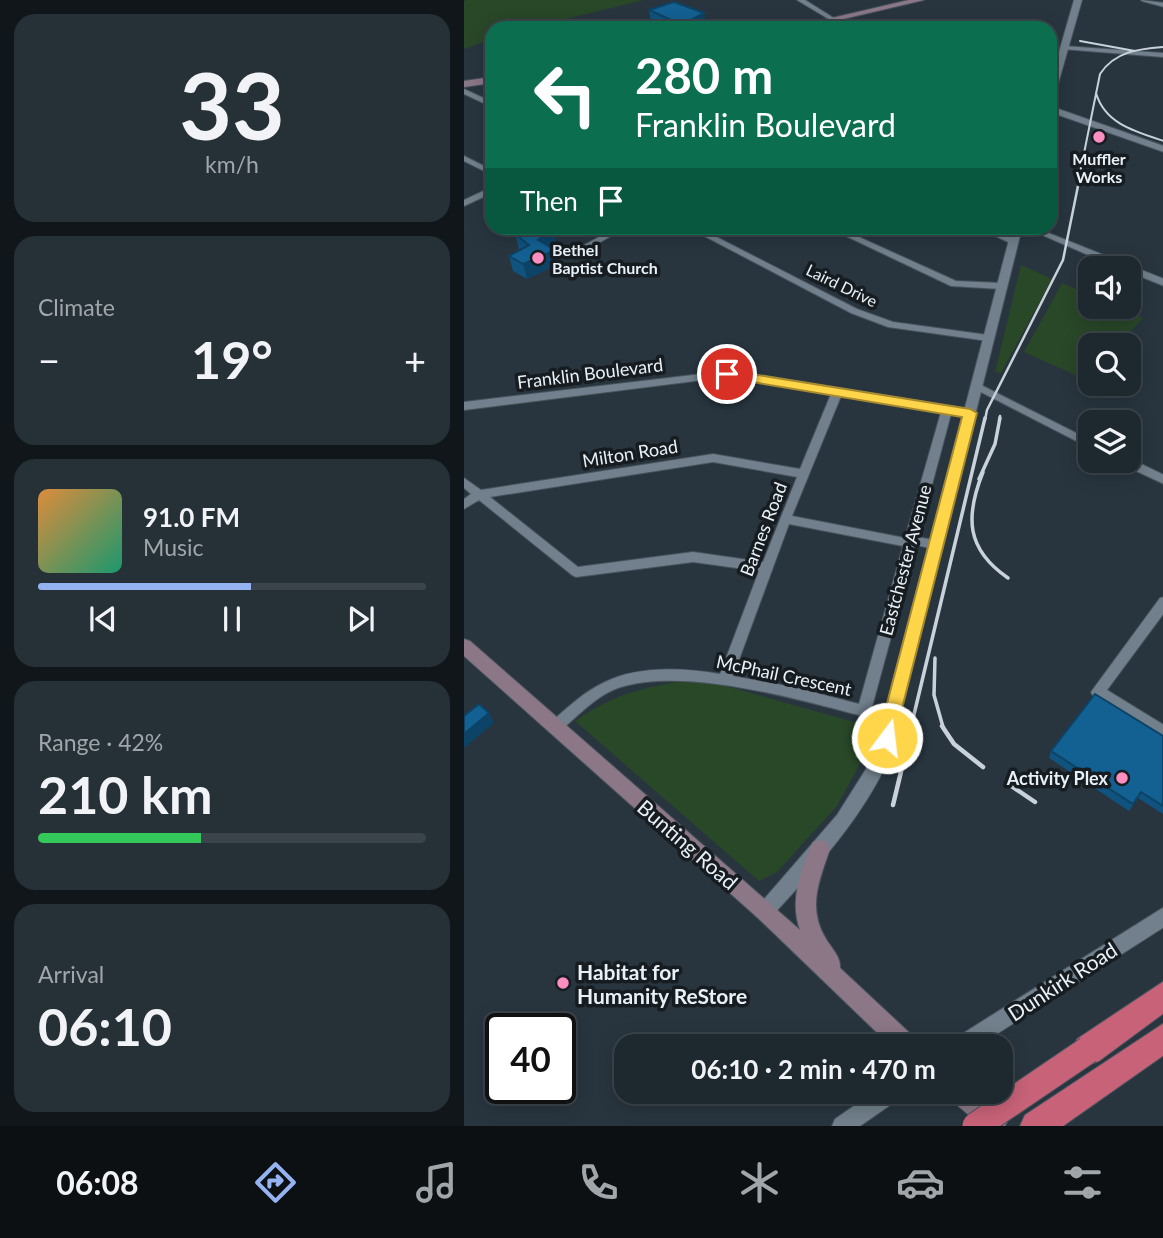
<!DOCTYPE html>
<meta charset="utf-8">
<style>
body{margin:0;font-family:Lato,sans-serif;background:#263037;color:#f1f3f6;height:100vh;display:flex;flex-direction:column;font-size:26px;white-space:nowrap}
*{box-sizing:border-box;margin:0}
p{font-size:23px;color:#a1a6aa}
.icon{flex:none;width:38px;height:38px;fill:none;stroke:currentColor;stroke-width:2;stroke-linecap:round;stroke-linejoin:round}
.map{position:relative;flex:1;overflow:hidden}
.side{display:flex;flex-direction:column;gap:14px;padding:14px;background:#10161a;width:464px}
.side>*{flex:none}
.banner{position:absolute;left:21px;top:21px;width:572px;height:214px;border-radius:21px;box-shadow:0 4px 18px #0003,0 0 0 2px #3c444b;background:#0b6e4f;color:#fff;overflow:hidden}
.controls{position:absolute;left:614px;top:256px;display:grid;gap:14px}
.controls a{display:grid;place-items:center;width:63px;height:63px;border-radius:14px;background:#1e282f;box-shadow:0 4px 18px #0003,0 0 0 2px #3c444b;font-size:35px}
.speed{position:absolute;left:21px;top:1013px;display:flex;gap:14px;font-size:35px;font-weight:700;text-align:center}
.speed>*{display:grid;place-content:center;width:91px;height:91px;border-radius:50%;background:#1e282f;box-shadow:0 4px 18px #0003,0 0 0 2px #3c444b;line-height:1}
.speed .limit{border:4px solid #111;border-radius:10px;background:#fff;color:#111}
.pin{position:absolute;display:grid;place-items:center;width:60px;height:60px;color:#fff;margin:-30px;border:4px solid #fff;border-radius:50%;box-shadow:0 2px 7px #0007}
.me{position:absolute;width:77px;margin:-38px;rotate:15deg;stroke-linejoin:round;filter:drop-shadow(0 0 5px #0008)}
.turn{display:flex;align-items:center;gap:24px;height:147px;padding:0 35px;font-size:32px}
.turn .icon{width:91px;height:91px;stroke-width:2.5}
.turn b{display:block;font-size:49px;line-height:60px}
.then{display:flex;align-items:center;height:66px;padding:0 35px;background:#0003;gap:14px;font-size:26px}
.big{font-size:52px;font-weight:700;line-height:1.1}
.side .tile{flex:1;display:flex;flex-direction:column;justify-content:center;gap:10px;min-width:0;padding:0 24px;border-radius:21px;background:#263037}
.side .dial{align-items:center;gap:0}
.dial b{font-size:91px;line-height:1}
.song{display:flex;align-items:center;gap:21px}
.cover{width:84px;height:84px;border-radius:10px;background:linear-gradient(135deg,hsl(30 70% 55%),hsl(160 70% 35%))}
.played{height:7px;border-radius:4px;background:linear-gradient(90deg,#95b2f1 55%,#3c444b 55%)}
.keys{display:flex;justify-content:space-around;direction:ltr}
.heat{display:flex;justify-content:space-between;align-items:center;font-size:38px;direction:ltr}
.charge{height:10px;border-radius:5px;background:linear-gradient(90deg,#34c759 42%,#3c444b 0)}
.trip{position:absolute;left:150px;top:1034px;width:399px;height:70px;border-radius:21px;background:#1e282f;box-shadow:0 4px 18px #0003,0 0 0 2px #3c444b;font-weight:700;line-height:70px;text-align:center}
.dock{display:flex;height:112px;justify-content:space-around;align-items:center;background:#0c1013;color:#a1a6aa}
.dock .icon{width:49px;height:49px}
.dock .on{color:#95b2f1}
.dock b{font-size:32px;color:#f1f3f6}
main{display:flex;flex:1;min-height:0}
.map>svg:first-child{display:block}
</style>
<main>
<section class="side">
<div class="tile dial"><b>33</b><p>km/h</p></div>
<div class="tile"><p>Climate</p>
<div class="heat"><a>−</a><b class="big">19°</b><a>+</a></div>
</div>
<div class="tile">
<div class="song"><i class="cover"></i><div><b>91.0 FM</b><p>Music</p></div></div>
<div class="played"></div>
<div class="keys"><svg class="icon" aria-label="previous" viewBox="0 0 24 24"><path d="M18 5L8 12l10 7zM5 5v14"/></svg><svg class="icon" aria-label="pause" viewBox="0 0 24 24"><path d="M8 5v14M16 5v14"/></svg><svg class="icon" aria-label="next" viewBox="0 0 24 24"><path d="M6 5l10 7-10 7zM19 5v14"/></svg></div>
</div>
<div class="tile"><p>Range · 42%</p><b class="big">210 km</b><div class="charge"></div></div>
<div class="tile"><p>Arrival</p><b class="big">06:10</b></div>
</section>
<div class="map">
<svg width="700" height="1126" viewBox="0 0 700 1126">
<rect width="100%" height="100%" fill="#28353f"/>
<path fill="#294828" d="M3,0H180L65,28H28V39L0,49V1Z
M557,265L588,279L537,373L531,372Z
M598,283L626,295V306H653L679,318L654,345H626V373L620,379L560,352Z
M237,679L415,729L373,806L313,872L295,881L111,721C152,692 188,685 237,679Z"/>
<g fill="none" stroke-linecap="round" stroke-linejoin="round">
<defs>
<path id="minor" d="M333,0H341L373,20L368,21Z
M677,0L700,3V7L678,1Z
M347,23L358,27L359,28L345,26V24Z
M417,26L429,28H414Z
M600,46L700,53V57L598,49V47Z
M586,54L601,57L598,59L586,58Z
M0,89L28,102V107L0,94Z
M0,156L28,170V175L0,161Z
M28,187V193L0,206V200Z
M151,228H161L114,255H108L106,253Z
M225,228H235L393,309L429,322L524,335L529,338L524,341L424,327L387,313Z
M365,228H375L492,281L537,283L542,286L537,289L487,286Z
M515,228H525L553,241L546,243Z
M562,228H572L700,279V286L665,272V268H654Z
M263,371L506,409L511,413L506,417L487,414L454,537L474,541L476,544L470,549L452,545L408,707L434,714L436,718L434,722L429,724C356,706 229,665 157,687C134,694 115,715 97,730L92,732L87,730L85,726L87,722C103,708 120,692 139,683C174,665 219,668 256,674L295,571L229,562L112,577L108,575L15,500L0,509V499L7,494L0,488V478L17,490L249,454L336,469L367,394L263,377L0,410V402ZM377,396L477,412L441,538L328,516ZM249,462L333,477L299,562L229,552L114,567L26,497ZM325,524L439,546L395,704L329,687L269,676Z
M513,383L626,440V448L509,388V384Z
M665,458L700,475V484L655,463L654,460H665Z
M700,597V613L643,690L700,725V739L629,696L627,692L696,598Z"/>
<path id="tertiary" d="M610,0H618L590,98L586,100V83Z
M586,106L700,146V152L586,112Z
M548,228H558L425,759C397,820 352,868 307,917L301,920L295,917L292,911L295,905L373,815L409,758Z
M700,907V927L514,1046H487L490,1039Z
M410,1092H438L435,1099L396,1126H368L371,1119Z"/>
<path id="secondary" d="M445,0H460L341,28H325Z
M28,77V83L0,87V81Z
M0,639L6,641L336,930C325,900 337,870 349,842L356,840L363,842L366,849C355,881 343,908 362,939C368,949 377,957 376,968L451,1038L454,1046H427L294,918L0,656Z
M484,1092H513L539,1114L543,1122L541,1126H518L487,1100Z"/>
<path id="motorway" d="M700,981V1013L635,1061L624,1065L613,1061L609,1050L613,1039Z
M700,1023V1055L599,1126H556L561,1115Z"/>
</defs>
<use href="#minor" stroke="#48535d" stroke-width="2"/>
<use href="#tertiary" stroke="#48535d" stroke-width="2"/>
<use href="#secondary" stroke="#48535d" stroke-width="2"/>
<use href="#motorway" stroke="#48535d" stroke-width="2"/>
<use href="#minor" fill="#71808c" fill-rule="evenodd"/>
<use href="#tertiary" fill="#71808c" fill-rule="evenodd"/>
<use href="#secondary" fill="#8b7786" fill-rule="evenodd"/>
<use href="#motorway" fill="#c76278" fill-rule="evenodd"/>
<path stroke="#c9d2da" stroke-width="2" d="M616,41L671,51
M632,93C641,124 672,132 700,141
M614,183L636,74C651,51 675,49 700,47"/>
<path stroke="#c9d2da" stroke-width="2.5" d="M521,420L523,410L599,260L615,181
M535,420L536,416"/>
<path stroke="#c9d2da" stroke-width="3.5" d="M519,472C501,517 502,549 544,578
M515,479L531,444L536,418
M471,658L470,695L479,727
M447,727L521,418"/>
<path stroke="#c9d2da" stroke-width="4.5" d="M478,726L490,744L519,767
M543,783L571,802
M429,805L448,726"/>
<defs>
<path id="motorway-bridge" d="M512,1126L624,1050"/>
</defs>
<use href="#motorway-bridge" stroke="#48535d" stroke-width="29" stroke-linecap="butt"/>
<use href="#motorway-bridge" stroke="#c76278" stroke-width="27"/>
</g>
<path fill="#10537e" d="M185,10L240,13L241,26L237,28H198L187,23Z
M51,234L93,245L88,248L91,250L94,264L63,279L49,271L45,256L56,250L55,249Z
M699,736V814L674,798L665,811L585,758L587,751Z"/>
<path fill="#0d4366" d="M240,13L241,26L237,28H218V25Z
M89,230L93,245L77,255L74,240Z
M91,250L94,264L63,279L59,264Z
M25,713L30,723L0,748V734Z"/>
<path fill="#136092" stroke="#0d4366" stroke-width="2" d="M210,2L240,13L218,25L185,10Z
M162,20L173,28H158L151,23Z
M64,228H85L89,230L74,240L91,250L59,264L45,256L65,245L51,234Z
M631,694L699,736V806L677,792L669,804L587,751Z
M15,704L25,713L0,734V716Z"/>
<path fill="#ffd54a" stroke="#a68a30" stroke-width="2" d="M263,370L506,409L513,413L429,744L423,746L417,744L414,738L498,417L258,377L257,374Z"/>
<g fill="#fd8ec0" stroke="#161c20" stroke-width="2.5">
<circle cx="635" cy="137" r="7"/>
<circle cx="74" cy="258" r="7"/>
<circle cx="658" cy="778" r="7"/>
<circle cx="99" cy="983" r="7"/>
</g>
<g text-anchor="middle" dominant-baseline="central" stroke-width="7" stroke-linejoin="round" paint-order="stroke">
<g font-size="16" font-weight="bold" fill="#e9f1f8" stroke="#161c20">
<text x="635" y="158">Muffler<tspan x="635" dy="18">Works</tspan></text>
<text x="88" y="249" text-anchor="start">Bethel<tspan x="88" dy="18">Baptist Church</tspan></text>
</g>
<g font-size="16" fill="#e9f1f8" stroke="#161c20">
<text transform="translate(378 285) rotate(26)">Laird Drive</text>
</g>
<g font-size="18" fill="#e9f1f8" stroke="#161c20">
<text transform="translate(126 373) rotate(-7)">Franklin Boulevard</text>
<text transform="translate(166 453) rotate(-9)">Milton Road</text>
<text transform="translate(299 529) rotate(-69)">Barnes Road</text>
<text transform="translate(441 560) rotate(-75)">Eastchester Avenue</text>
<text transform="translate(320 675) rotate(12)">McPhail Crescent</text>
</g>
<g font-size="18" font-weight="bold" fill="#e9f1f8" stroke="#161c20" text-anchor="end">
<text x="644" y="778">Activity Plex</text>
</g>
<g font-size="21" fill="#e9f1f8" stroke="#161c20">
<text transform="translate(224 844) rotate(41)">Bunting Road</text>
<text transform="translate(598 981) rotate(-33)">Dunkirk Road</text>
</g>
<g font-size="21" font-weight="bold" fill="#e9f1f8" stroke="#161c20" text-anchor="start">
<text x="113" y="971">Habitat for<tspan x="113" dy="24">Humanity ReStore</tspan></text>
</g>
</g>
</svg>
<div class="controls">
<a><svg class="icon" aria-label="sound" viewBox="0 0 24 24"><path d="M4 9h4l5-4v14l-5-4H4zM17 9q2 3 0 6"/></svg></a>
<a><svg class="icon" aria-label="search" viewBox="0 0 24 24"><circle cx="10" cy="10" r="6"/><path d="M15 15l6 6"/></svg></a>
<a><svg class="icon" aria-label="layers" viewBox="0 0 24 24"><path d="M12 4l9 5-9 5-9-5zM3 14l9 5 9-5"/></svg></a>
</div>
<div class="speed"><div class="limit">40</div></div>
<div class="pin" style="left:263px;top:374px;background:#d93025"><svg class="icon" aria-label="arrive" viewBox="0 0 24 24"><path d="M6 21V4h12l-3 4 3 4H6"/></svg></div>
<svg class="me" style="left:423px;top:738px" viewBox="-20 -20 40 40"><circle r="17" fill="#ffd54a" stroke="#fff" stroke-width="3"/><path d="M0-11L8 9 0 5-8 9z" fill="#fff"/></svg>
<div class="trip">06:10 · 2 min · 470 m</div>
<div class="banner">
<div class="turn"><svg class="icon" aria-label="left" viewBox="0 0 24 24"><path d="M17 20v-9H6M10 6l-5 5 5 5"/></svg><div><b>280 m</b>Franklin Boulevard</div></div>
<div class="then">Then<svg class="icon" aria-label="arrive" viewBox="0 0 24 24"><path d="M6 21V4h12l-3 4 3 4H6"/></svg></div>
</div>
</div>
</main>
<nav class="dock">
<b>06:08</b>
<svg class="icon on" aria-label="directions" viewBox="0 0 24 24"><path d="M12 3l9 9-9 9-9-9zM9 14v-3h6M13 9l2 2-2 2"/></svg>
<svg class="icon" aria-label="music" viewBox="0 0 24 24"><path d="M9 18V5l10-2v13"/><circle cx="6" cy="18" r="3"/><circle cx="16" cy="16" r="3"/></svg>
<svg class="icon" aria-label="phone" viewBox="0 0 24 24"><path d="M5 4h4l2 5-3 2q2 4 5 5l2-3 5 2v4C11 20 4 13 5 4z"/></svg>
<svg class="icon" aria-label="climate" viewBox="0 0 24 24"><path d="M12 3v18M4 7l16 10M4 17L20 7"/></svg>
<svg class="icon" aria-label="car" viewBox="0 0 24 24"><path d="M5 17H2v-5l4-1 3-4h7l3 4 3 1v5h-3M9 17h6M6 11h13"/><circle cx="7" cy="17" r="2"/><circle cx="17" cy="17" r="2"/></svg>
<svg class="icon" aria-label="filters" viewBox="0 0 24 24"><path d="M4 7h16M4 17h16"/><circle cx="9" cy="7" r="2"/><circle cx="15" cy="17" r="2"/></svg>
</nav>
